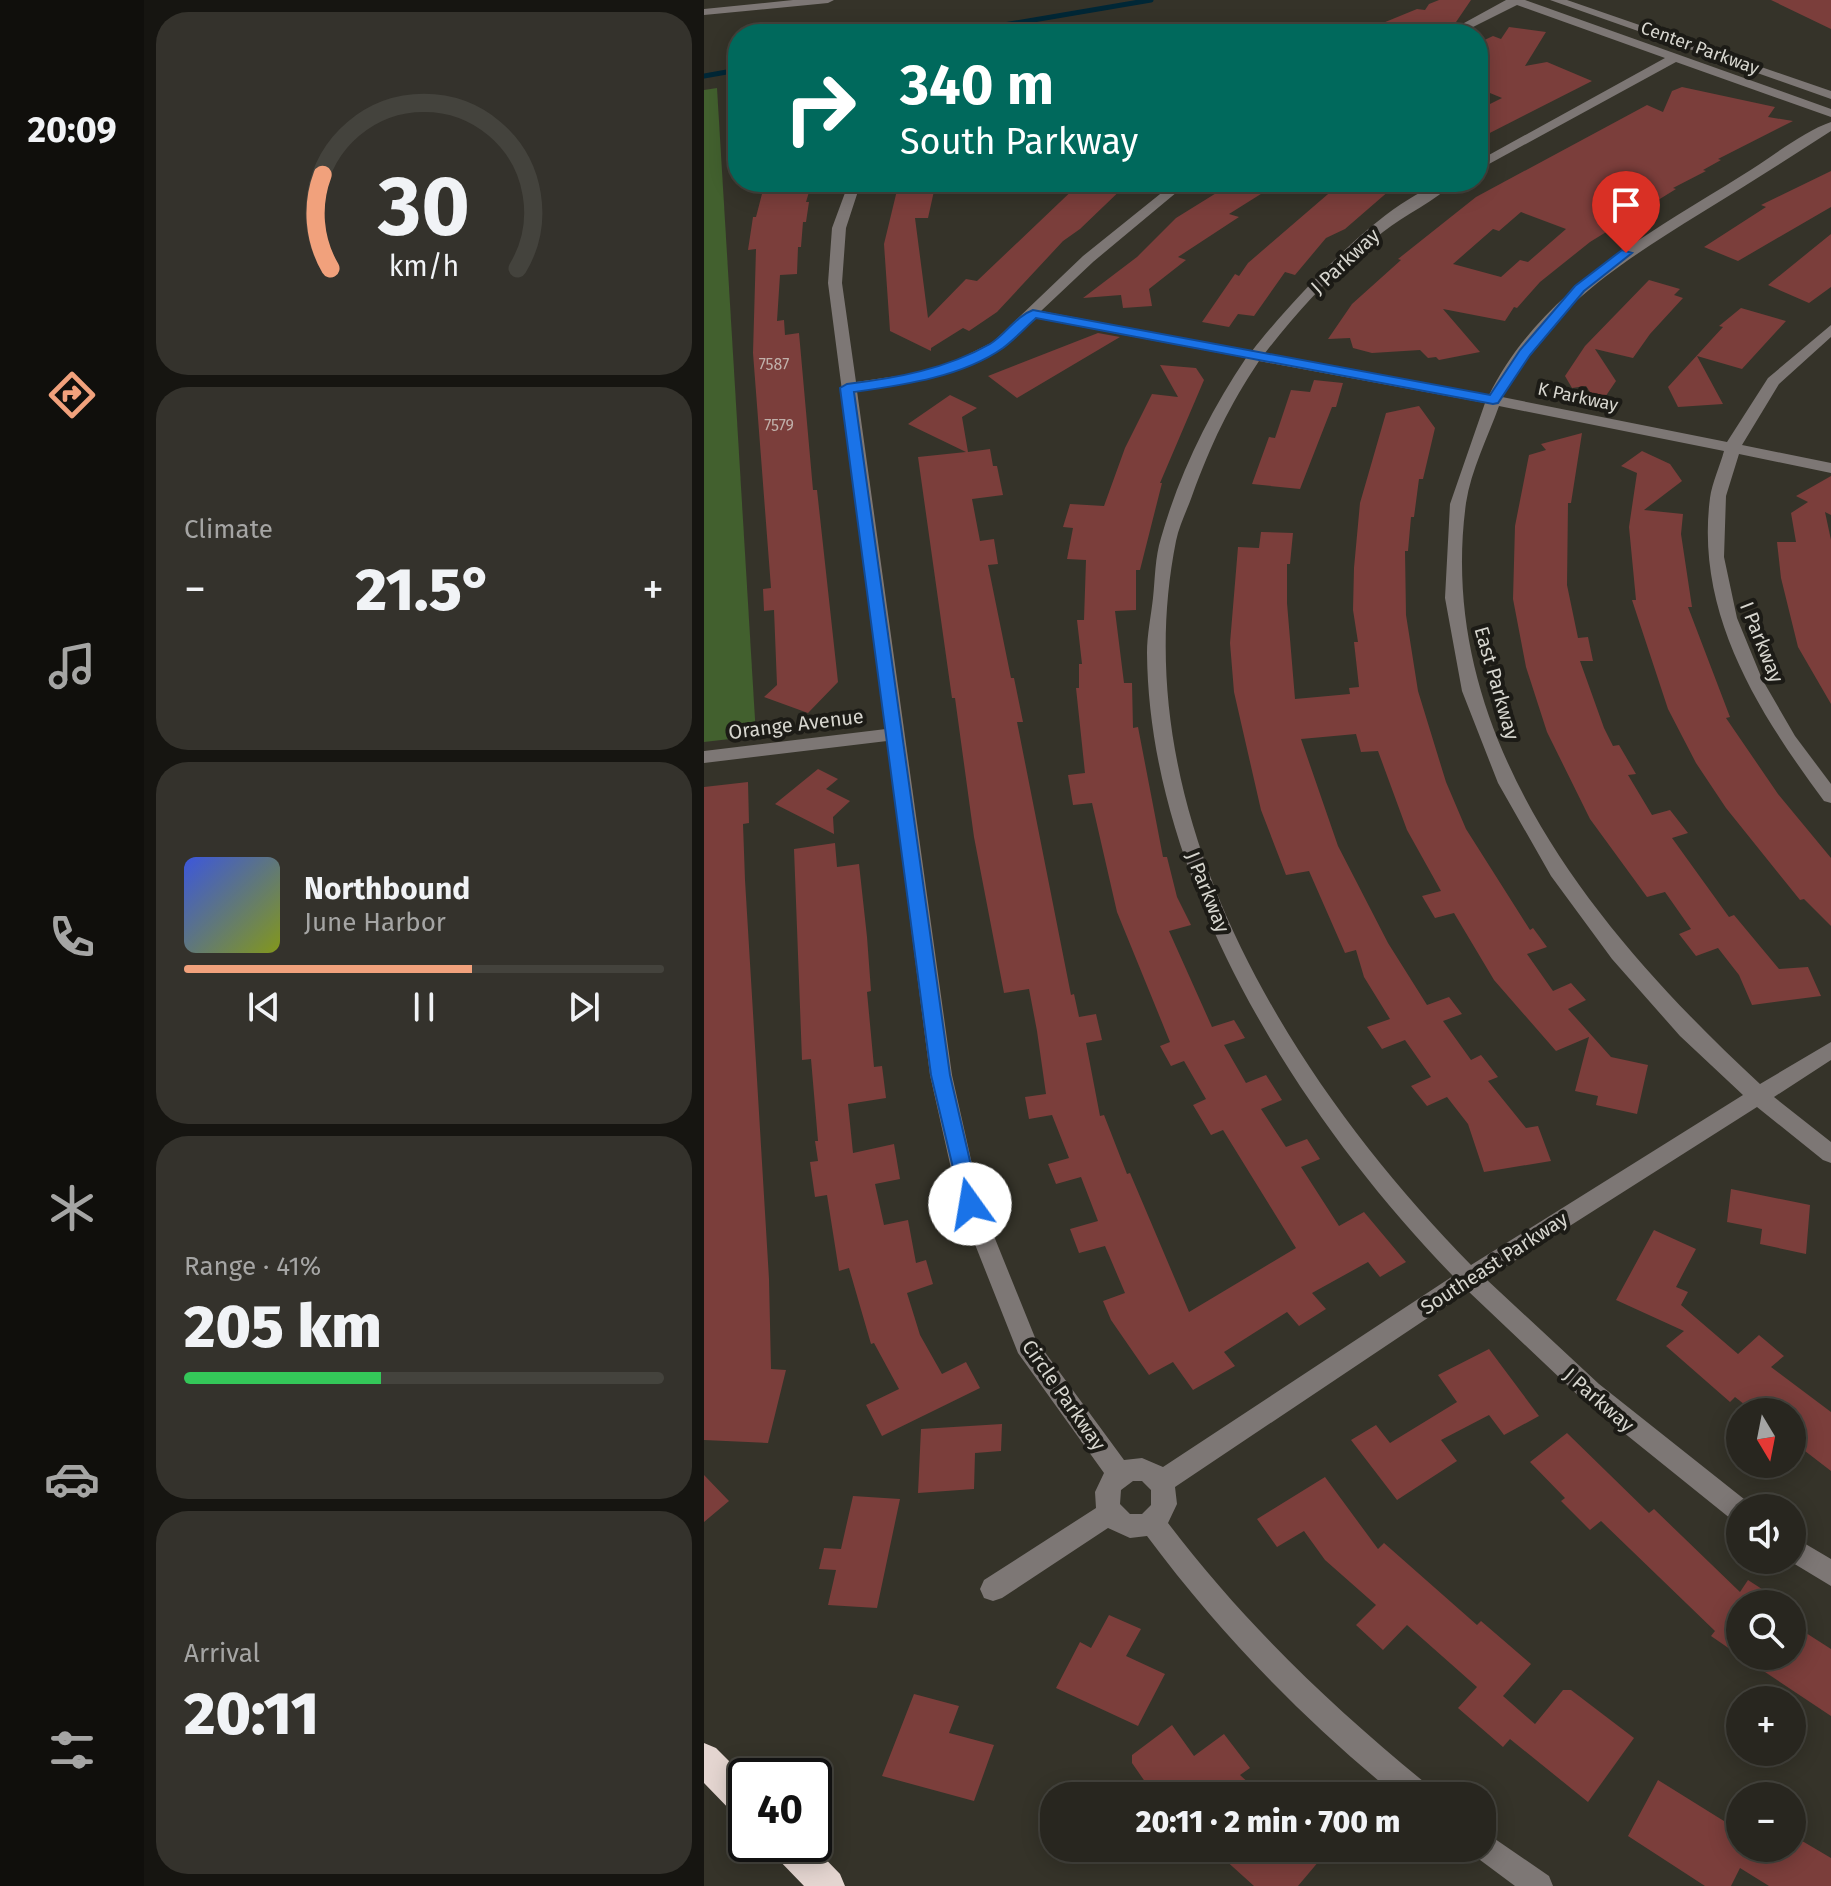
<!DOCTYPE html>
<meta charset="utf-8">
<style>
body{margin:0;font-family:"Fira Sans",sans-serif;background:#34322c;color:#f1f3f6;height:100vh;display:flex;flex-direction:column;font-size:30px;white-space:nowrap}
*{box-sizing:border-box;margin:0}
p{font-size:26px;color:#a5a5a4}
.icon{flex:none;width:44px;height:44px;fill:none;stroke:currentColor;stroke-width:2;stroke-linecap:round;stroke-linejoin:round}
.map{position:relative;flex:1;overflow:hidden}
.sheet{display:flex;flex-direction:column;gap:12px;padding:12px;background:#161511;width:560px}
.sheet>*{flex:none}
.hud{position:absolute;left:24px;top:24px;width:760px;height:168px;border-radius:32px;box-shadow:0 4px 20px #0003,0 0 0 2px #44433d;background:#00695c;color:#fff;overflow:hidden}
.needle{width:52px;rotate:170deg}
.fabs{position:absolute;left:1022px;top:1398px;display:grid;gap:16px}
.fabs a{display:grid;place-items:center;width:80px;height:80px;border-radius:50%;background:#28261f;box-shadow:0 4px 20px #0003,0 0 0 2px #44433d;font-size:40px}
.speed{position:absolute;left:24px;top:1758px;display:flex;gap:16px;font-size:40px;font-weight:700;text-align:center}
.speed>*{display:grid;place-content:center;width:104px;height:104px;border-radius:50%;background:#28261f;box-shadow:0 4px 20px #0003,0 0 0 2px #44433d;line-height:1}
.speed .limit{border:4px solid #111;border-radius:12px;background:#fff;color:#111}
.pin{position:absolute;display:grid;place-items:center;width:68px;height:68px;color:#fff;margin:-82px -34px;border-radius:50% 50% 50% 0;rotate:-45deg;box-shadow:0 0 8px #0007}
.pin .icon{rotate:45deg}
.me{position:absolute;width:88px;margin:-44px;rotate:347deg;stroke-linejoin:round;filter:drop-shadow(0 0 6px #0008)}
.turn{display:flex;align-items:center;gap:28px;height:168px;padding:0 40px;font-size:36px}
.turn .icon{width:104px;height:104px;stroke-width:2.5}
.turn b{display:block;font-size:56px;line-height:68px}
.big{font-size:60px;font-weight:800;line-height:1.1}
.sheet .tile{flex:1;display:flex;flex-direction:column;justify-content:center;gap:12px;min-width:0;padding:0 28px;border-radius:32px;background:#34322c}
.sheet .dial{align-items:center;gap:0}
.dial svg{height:208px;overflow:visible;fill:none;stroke:#44433d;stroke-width:7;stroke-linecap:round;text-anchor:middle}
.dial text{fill:#f1f3f6;stroke:none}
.song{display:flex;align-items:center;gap:24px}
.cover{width:96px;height:96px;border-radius:12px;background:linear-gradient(135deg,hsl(230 70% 55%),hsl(70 70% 35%))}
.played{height:8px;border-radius:4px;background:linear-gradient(90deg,#f1a17c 60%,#44433d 60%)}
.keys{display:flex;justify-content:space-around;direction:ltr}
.heat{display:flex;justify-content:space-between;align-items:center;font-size:44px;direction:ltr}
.charge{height:12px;border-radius:6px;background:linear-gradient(90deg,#34c759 41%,#44433d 0)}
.trip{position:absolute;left:336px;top:1782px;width:456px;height:80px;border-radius:32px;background:#28261f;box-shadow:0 4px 20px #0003,0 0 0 2px #44433d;font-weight:800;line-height:80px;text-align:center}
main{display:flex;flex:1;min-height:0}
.menu{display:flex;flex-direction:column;width:144px;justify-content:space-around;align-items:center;background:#100f0c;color:#a5a5a4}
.menu .icon{width:56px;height:56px}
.menu .selected{color:#f1a17c}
.menu b{font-size:36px;color:#f1f3f6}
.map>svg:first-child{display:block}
</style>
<main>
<nav class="menu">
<b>20:09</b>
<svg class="icon selected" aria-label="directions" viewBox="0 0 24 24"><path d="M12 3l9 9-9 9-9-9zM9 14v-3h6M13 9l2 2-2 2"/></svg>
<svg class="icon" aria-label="music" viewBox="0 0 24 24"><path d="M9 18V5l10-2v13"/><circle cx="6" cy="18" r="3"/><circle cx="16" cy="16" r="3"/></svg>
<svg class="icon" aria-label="phone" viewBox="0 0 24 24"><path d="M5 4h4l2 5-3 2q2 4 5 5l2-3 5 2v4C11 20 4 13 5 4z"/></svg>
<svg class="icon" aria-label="climate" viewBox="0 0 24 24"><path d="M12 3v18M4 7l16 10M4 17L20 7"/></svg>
<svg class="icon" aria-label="car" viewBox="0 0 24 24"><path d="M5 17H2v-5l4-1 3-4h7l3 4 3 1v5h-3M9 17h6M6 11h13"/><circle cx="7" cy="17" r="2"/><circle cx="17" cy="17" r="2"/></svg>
<svg class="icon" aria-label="filters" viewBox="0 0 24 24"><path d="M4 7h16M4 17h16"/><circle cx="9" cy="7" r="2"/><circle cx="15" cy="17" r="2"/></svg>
</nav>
<section class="sheet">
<div class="tile dial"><svg viewBox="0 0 100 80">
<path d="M14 69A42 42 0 1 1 86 69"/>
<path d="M14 69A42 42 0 0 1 11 33" stroke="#f1a17c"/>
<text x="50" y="56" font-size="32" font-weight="700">30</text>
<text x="50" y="72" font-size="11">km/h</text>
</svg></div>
<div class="tile"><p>Climate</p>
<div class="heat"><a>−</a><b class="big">21.5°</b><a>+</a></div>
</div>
<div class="tile">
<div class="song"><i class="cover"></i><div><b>Northbound</b><p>June Harbor</p></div></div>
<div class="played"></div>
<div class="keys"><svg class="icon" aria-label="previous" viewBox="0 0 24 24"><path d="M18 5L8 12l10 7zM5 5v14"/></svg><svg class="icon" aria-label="pause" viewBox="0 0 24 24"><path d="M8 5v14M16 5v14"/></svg><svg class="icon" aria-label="next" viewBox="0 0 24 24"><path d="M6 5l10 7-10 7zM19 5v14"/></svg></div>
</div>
<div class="tile"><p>Range · 41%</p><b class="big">205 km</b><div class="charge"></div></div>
<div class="tile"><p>Arrival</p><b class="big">20:11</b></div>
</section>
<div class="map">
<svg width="1127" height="1886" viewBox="0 0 1127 1886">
<rect width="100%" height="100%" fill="#353329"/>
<path fill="#42602e" d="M13,88L52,736L0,742V90Z"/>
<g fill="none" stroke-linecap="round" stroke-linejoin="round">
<path stroke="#002736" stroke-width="5" d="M247,34L447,0
M0,76L34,70"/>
</g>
<path fill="#7b3e3b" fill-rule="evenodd" d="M735,0H767L750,25L737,34H652L713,9L721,10L725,4Z
M1067,0H1127V29Z
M805,27L842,32L821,66L843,62L888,81L774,139V110L798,98L774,88V43L789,36L797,39Z
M978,87L1071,107L1064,117L1089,121L1014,159L1017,160L999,170L1002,171L969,188L972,189L886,242L836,282L813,308L810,307L801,321L739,309L776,352L735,360L732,357L724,358L716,350L668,353L649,348L646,338L624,339L648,304L697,260L694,259L772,197L943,105L959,112L968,91ZM817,212L862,229L824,262L816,260L797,277L749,264L789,229L795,231Z
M1127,171V207L1034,261L1000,247L1062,207L1057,205Z
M75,182H108L102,202H105L102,222H99L97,247H94L93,274L76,275L73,321L80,320L81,335L95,333L109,490H113L134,682L104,713L60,697L73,685L70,610L60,611L59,589L67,588L49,353L52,249L44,250L49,217H52L59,190L72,189Z
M195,182H232L224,218H211L224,318L262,279L273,281L377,182H425L376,229L359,241L293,312L265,331L259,328L227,348V351L186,331L180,244Z
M530,182H576L525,214L535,217L474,257L482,260L445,289L448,306L419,308L417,295L379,298L433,257L472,218Z
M638,182H664L686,190L641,229L622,238L591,275L581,272L550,316L534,314L525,327L498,322L531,274L535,276L544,263Z
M1127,234V287L1105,303L1064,285Z
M945,280L976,289L970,295L979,298L946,334L929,358L891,349L912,381L895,406L882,386L868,388L861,376L881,346Z
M1037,308L1082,321L1038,369L993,356L1019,404L974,407L964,387L1019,327L1015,326Z
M394,333L416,337L313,398L284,376Z
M456,365L492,368L500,380L456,483H458L436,570H432V610L411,611L420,683H428L429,728L434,727L459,857H463L473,897L487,925L465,931L508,1027L530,1020L541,1038L520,1045L542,1083L562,1075L578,1100L557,1109L582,1147L603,1139L616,1159L597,1167L635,1226L660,1212L702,1262L676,1277L664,1262L608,1293L622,1309L595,1326L583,1312L520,1352L531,1366L489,1390L469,1362L445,1375L407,1320L399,1301L421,1293L401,1246L375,1253L366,1229L394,1221L377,1177L352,1184L344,1164L365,1158L348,1115L325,1119L321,1097L342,1094L333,1031L325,989L300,993L270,837L251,698H248L214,457L262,452L204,424L246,395L273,408L258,417L264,452L286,449L289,466H293L299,495L268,499L276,541L290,539L294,564L284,565L307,678H310L319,722H313L367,995L370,994L375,1017L392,1014L398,1040L382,1043L396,1116L400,1115L423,1174L426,1173L485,1312L592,1248L519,1130L507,1135L489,1105L502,1099L480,1061L467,1066L456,1046L466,1042L413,912L388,803L369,805L364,775L381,773L372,688H375V664H378L373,620H380L382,560L363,559L369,528L359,527L366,504L400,506L421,448L448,394L474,397Z
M610,380L639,383L632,407H628L596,489L548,484L565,437L571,438L587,390L606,392Z
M715,406L731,428L719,479H715L710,517H707L704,551H701L702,615L714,691L742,782L762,829L826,930L829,928L843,947L823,954L849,991L867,983L882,1000L864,1009L907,1057L944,1065L933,1114L892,1105L894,1096L871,1091L885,1037L852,1051L790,980L750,913L731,918L718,896L737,891L703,830L674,751L657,752L652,734L597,739L634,846L684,943L723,1005L745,997L758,1014L739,1021L767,1060L777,1055L794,1077L784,1081L822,1128L834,1126L847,1161L780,1172L764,1124L743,1097L723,1106L707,1086L727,1077L701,1040L678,1049L663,1027L686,1019L660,977L652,950L641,953L605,871L582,875L557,810L530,692L526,643L534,547L555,548L557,532L589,533L586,564H583V603L591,699L646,694L645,688L655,687L650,642H654L649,610L650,568L656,503L682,413Z
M878,433L867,503H864L863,585L874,638L884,637L889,661H876L900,728L909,746L915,745L932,774L924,775L948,815L966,810L984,833L968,838L1025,917L1030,915L1075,969L1104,967L1117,996L1048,1005L1035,975L1014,948L992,956L975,934L987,929L961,892L943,897L886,819L843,732L822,667L809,599L811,526L825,455L842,450L837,444Z
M938,451L966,464L978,481L940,510L979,514L977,534L988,607H984L1026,717L1022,718L1074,794L1127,858V926L1100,899L1096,900L1022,808L992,763L964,709L928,600H932L925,527L933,473L917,466Z
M1127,476V515L1121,512L1127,540V704L1094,647L1077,578L1073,542H1092L1087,513L1104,502L1092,496Z
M114,769L134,779L122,789L146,801L129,817L130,834L71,804Z
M44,782L45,823L39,824L41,880L65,1279L67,1369L82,1370L64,1443L0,1440V787Z
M131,843L133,867L155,864L163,937L167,991L163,992L170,1067L178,1066L182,1098L144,1104L149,1153L190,1144L196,1179L171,1184L180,1225L204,1220L212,1263L222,1260L229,1284L203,1293L216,1335L238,1374L262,1362L276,1388L178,1436L162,1405L195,1389L170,1343L167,1344L145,1268L135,1271L123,1195L111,1197L106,1162L114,1161L111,1141H114L107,1059L98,1060L90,849Z
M1027,1189L1106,1205L1102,1254L1056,1244L1058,1229L1023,1222Z
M950,1230L992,1249L972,1287L984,1292L977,1305L1034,1354L1055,1335L1080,1356L1067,1367L1127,1412V1471L1088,1441V1412H1050L1031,1397L1026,1402L962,1346L980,1331L912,1300Z
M785,1349L835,1416L800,1435L785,1415L737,1440L753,1461L693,1500L647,1440L672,1425L686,1443L753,1402L734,1375Z
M298,1424L297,1451L271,1453L270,1489L214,1493L217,1429Z
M863,1433L945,1513L950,1509L1036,1592L1044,1580L1081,1604H1036V1656L1007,1636L1011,1631L897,1521L886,1530L857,1501L861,1498L826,1462Z
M0,1475L25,1501L0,1522Z
M621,1477L674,1549L680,1543L773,1625L777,1621L827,1664L799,1696L831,1724L859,1690H867L930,1738L884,1802L806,1739L799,1747L754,1708L773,1687L703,1625L679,1650L652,1625L672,1605L621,1560L600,1531L573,1547L553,1519Z
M149,1496L196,1499L173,1608L124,1605L132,1570L115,1569L120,1548L137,1549Z
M405,1615L437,1629L422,1656L461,1674L434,1726L352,1688L376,1642L387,1648Z
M1088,1624L1127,1649V1716L1037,1656H1088Z
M210,1694L255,1706L245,1733L290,1745L270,1801L178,1776Z
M468,1725L490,1756L520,1734L546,1768L536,1775L559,1796H451L428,1763V1755Z
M954,1780L1036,1831V1848H1088V1835L1127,1858V1886H1065L1036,1868L1027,1886H1001L924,1836Z
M508,1848H626L594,1886H550Z"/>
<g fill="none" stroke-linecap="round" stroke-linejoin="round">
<path fill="#7d7775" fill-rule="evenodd" d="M89,0H130L124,3L0,15V9Z
M802,0H821L1127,109V117L972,62L774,170V161L961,58L813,5L755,34H740Z
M846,0H863L1127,91V99Z
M594,28L607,34H571L573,32Z
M1127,122V131C1084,159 1041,186 997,213C918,262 841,310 798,397L1023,442L1064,378L1127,325V337L1075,384L1038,445L1127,463V473L1035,454L1022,496L1020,557L1033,618L1058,679L1091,736L1127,784V803L1120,801C1055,713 991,614 1006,498C1008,483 1016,466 1020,451L795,406C784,437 767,470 762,503C730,738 895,935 1056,1084L1127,1042V1060L1070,1097L1127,1142V1163L1119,1160L1053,1107L782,1279L895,1384L1045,1503L1047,1508H1036V1523L1027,1519L878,1399L764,1291L471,1487L473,1504L464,1523C540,1623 628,1707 725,1786L729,1796H693C599,1719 516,1634 443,1536L426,1538L404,1528L298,1598L289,1601L280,1598L276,1589L280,1580L392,1508L391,1492L400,1473L314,1353L255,1204L226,1075L183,741L0,763V751L182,729L124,283L128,228L145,182H157L142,228L138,283L152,382L214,373L253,360L289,342L379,256L471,182H485L389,262L337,311L548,351C583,306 694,182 751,182C731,201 702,214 679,232C634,267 596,308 561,353L785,395C837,290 943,235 1037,176C1064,160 1098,132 1127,122ZM330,318L542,358C505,413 475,474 457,538C451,557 451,579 449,598C447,616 443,635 443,653C445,881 595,1117 749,1276L459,1467L438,1458L420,1460L332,1340L277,1204L248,1075L153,391C202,383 255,377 298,349C310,341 320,328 330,318ZM555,361L781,403L746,504L741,598L758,691L794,783L847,876L908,959L976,1036L1039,1095L767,1265C585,1079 418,812 472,541C475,526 483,510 488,496C508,442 524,408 555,361ZM429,1481H438L447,1490V1505L438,1514H426L416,1504L417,1490Z
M1088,1536L1127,1559V1586L1084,1560H1088Z
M778,1830L845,1876L849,1886H811L768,1854L765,1848H778Z"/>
<path fill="#e4d5d0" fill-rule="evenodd" d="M0,1743L12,1748L42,1778V1819L30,1814L0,1783Z
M66,1844H107L136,1874L141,1886H100L71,1856Z"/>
</g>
<path fill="#1a73e8" stroke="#114b97" stroke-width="2" d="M918,250L928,253L880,291L826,355L794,403L789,404L332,318C321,328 311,339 299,348C258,377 199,385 150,392L246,1075L276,1204L273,1210L266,1213L259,1210L227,1075L136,388L143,384C193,378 242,369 286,344C301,335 312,316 329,310L786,395L816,350L871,286Z"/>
<g text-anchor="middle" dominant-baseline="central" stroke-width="8" stroke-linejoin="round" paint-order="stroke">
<g font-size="16" fill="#c0b0aa">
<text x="70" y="364">7587</text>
<text x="75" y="425">7579</text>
</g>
<g font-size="18" fill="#d7d6cf" stroke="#1c1b16">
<text transform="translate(996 48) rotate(20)">Center Parkway</text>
<text transform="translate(874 397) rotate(12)">K Parkway</text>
</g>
<g font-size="20" fill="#d7d6cf" stroke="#1c1b16">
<text transform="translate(641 261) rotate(-43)">J Parkway</text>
<text transform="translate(1058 642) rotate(68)">I Parkway</text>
<text transform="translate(793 683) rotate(74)">East Parkway</text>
<text transform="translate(92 724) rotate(-7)">Orange Avenue</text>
<text transform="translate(504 892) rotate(68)">J Parkway</text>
<text transform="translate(790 1263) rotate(-33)">Southeast Parkway</text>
<text transform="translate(360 1395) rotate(55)">Circle Parkway</text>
<text transform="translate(895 1400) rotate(41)">J Parkway</text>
</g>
</g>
</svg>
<div class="fabs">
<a><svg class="needle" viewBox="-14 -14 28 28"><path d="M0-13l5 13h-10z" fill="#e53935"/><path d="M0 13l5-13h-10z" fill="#a5a5a4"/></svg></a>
<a><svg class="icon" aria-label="sound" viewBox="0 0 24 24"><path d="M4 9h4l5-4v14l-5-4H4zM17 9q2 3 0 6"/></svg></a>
<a><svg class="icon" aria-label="search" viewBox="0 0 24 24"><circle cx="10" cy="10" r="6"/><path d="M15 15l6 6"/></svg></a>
<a>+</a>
<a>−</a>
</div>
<div class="speed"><div class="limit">40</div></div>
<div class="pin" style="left:922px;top:253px;background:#d93025"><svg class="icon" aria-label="arrive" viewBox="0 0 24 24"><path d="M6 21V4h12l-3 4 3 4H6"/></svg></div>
<svg class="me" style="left:266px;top:1204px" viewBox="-20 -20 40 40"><circle r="19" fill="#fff"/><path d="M0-13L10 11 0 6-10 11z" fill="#1a73e8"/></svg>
<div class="trip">20:11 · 2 min · 700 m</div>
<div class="hud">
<div class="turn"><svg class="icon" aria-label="right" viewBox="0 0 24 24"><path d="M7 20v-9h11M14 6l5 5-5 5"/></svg><div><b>340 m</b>South Parkway</div></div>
</div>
</div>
</main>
